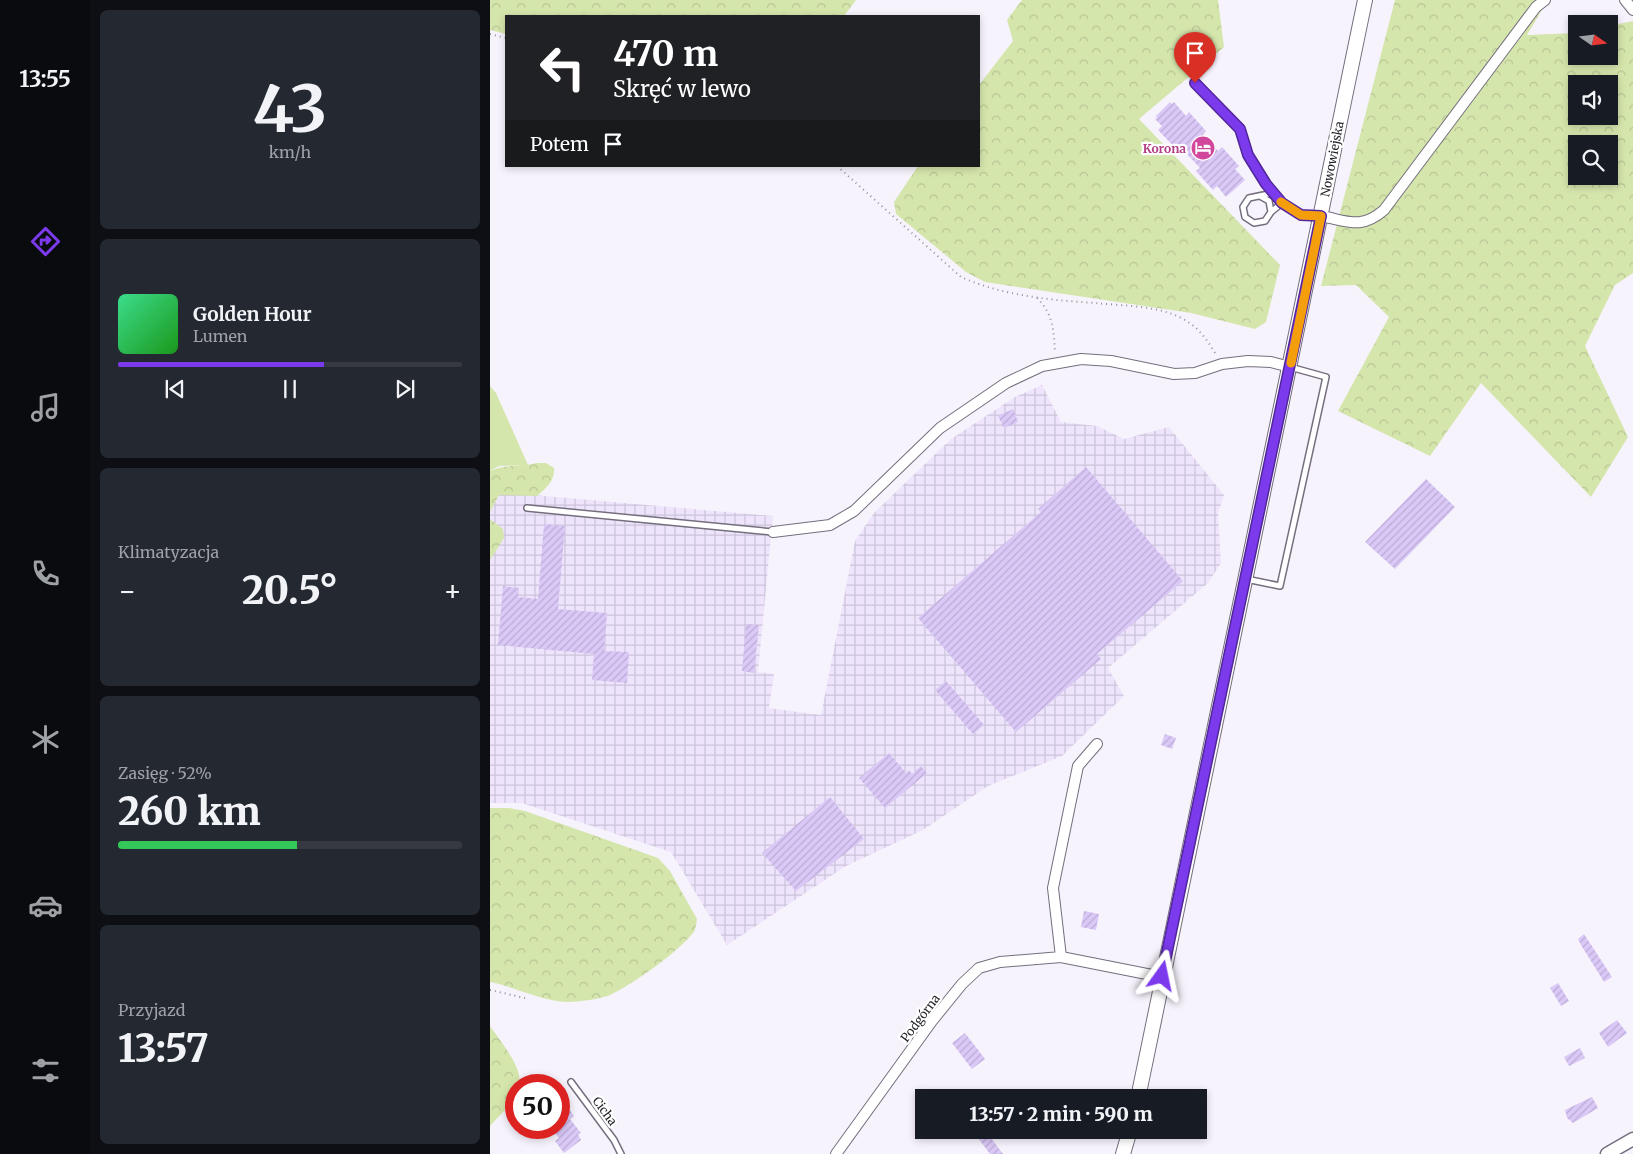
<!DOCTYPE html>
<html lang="pl">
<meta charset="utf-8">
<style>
body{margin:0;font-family:Merriweather,serif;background:#242831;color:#f1f3f6;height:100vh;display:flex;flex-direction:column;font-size:19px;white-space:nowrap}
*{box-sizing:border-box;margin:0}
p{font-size:16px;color:#9ea1a6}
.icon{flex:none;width:28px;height:28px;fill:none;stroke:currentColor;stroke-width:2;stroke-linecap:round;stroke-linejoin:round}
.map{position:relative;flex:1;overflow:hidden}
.details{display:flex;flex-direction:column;gap:10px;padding:10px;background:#0d0f14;width:400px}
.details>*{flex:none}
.hud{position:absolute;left:15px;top:15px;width:475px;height:152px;border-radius:0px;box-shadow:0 2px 8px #0003;background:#202124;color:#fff;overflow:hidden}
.needle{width:32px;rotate:104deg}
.controls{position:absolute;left:1078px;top:15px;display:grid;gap:10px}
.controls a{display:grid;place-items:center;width:50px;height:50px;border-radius:0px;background:#171b24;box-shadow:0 2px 8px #0003;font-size:25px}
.speed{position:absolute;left:15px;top:1074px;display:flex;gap:10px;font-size:25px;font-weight:700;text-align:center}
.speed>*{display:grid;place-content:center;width:65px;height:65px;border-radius:50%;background:#171b24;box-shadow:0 2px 8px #0003;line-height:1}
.speed .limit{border:8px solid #d22;background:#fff;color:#111}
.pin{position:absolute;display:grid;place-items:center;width:42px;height:42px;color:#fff;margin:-51px -21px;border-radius:50% 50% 50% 0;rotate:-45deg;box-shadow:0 0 5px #0007}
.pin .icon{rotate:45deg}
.me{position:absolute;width:55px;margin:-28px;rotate:12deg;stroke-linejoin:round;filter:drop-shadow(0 0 4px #0008)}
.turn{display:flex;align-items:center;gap:18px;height:105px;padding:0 25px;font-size:22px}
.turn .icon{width:65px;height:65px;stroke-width:2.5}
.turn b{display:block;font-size:35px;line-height:42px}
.then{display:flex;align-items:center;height:48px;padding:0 25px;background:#0003;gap:10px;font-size:19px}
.big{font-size:38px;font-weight:800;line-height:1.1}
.details .widget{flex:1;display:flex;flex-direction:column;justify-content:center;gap:8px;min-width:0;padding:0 18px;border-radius:8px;background:#242831}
.details .dial{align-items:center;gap:0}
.dial b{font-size:65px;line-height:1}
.song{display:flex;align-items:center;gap:15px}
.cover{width:60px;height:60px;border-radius:8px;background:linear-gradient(135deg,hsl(150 70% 55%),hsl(120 70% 35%))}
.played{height:5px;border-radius:2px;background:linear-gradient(90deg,#7c3aed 60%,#363941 60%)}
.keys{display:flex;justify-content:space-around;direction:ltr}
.heat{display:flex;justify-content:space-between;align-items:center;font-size:28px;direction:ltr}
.charge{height:8px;border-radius:4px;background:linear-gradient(90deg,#34c759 52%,#363941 0)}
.trip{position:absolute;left:425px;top:1089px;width:292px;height:50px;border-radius:0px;background:#171b24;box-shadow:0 2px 8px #0003;font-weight:800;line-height:50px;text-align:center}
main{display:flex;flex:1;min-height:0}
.dock{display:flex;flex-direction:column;width:90px;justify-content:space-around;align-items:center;background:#090b0e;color:#9ea1a6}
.dock .icon{width:35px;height:35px}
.dock .current{color:#7c3aed}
.dock b{font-size:22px;color:#f1f3f6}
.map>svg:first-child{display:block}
</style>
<main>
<nav class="dock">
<b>13:55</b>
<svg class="icon current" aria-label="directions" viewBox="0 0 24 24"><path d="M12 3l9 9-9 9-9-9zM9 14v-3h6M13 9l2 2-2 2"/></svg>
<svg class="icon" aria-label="music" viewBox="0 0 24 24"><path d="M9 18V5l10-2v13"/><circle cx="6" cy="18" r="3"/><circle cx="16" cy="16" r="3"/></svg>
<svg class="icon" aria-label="phone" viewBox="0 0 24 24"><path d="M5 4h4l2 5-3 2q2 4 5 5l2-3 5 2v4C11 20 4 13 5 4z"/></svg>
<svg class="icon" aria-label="climate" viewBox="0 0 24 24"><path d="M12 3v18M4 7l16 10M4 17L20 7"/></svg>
<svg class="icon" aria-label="car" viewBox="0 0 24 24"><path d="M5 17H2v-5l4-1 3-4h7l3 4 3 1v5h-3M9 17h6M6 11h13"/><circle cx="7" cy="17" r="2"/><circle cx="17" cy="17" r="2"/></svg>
<svg class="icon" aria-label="filters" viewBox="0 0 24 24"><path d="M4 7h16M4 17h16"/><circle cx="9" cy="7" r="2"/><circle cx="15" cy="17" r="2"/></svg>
</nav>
<section class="details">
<div class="widget dial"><b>43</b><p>km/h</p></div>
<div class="widget">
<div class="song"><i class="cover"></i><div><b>Golden Hour</b><p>Lumen</p></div></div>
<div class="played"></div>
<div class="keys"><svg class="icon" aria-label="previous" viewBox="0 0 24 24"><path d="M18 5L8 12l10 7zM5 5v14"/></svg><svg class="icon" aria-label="pause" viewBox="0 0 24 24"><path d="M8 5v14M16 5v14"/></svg><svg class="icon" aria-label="next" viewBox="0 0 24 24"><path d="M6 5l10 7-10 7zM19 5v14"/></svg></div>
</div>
<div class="widget"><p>Klimatyzacja</p>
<div class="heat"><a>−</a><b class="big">20.5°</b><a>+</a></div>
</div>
<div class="widget"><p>Zasięg · 52%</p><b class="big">260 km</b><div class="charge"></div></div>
<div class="widget"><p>Przyjazd</p><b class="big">13:57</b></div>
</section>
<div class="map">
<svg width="1143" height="1154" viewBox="0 0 1143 1154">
<defs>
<pattern id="industrial-grid" width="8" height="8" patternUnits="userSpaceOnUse" patternTransform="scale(1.25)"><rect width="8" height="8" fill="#eee5fd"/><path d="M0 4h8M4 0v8" fill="none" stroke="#ccc4d9"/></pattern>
<pattern id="forest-crowns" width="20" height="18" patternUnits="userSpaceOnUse" patternTransform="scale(1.25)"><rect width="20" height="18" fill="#d5e6ac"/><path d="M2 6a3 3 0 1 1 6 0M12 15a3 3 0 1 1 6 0" fill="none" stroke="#b7c594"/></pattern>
<pattern id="building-hatch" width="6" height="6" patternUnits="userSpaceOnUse" patternTransform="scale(1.25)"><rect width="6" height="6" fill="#dac8f7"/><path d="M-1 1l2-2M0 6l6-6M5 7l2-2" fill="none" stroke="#bbabd4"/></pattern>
</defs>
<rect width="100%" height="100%" fill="#f7f3fd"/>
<path fill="url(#industrial-grid)" d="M552,385L571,422L607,426L634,439L679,427L734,495L728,513L731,563L718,583L618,668L634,696L572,756L498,786L433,830L356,866L237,945L181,852L32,803H0V502L8,492L283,516L268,672L284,674L279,708L331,715L365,541L384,513L461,439L525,397Z"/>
<path fill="#d5e6ac" d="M0,386L6,393L38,465L9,466L0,471Z"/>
<path fill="url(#forest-crowns)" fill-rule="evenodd" d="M0,0H366L354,16H16V34L0,30Z
M532,0H728L734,47L649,119L790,265L776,322L765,329L701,313L495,282L476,272L406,214L404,202L428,166H489V85L523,41L517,20Z
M905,0H1058L1037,35L1086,33V56H1119V26L1143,21V273L1125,285L1095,346L1138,437L1101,497L991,383L940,456L848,411L899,317L866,285L831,286ZM1086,84H1119V116H1086ZM1086,144H1119V176H1086Z
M47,463H56L64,468C65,481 56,488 47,496L9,495L0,512V471C15,464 31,467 47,463Z
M0,519L13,529L14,538L0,560Z
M0,808H19L35,811L168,858L180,871L207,919C206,924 206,930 203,933C187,953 143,984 120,995C110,999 89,1002 78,1002C51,1001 26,987 0,982Z
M0,1026C9,1039 34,1069 29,1085H26C26,1102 11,1114 0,1126Z"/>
<path fill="url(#building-hatch)" d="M680,102L682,104L684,102L696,116L699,112L716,131L713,134L728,151L732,147L749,166L745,169L755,180L736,197L727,186L723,190L706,171L710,168L694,151L691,154L668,130L672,126L665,119L667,118L666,116Z
M523,409L528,422L514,428L508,416Z
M596,467L693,581L607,654L611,659L526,732L428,618L551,512L548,509Z
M936,479L965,507L905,569L875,542Z
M54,524L75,526L68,609L117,613L114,651L139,652L137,683L102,680L104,654L8,645L13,586L29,588L28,597L48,599Z
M256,624L269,625L264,673L252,671Z
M456,681L494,725L483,734L445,690Z
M675,734L686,738L682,749L671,745Z
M399,753L416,773L419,770L422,774L431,766L437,773L395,808L369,778Z
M340,797L374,839L306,891L272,853Z
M594,911L609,914L606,930L591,927Z
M1094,934L1122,977L1114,982L1091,945L1088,939Z
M1068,983L1079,1001L1071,1006L1060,988Z
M1127,1020L1137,1033L1118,1047L1109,1033Z
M475,1033L495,1059L482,1069L462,1043Z
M1090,1048L1095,1058L1079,1066L1074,1057Z
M69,1095L84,1116L80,1119L91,1133L88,1134L91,1140L74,1153L65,1141L69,1138L63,1130L69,1128Z
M1102,1097L1108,1108L1083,1123L1077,1118L1075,1110Z
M482,1130H495L513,1154H500Z"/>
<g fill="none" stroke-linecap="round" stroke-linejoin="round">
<defs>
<path id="service" d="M705,83L750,129L758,155L776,184L792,203L811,215L830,216
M770,196L779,201L781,212L775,221L764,223L755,217L753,207L759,198L783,193
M781,212L792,203
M37,508L283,532
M756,579L790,586L836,377L800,367
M81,1082L124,1140L131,1154"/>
<path id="minor" d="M1135,0L1143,10
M831,216C858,221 871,230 894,210L1046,7L1055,0
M283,532L340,525L364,511L450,428L516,383L552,366L591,359L621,361L684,374L705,373L732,364L758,361L781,362L800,367
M571,957L563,888L588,766L607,744
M346,1154L442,1021L472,984L489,968L510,962L571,957L672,977"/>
<path id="tertiary" d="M1117,1154L1143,1139"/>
<path id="secondary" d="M648,1098L875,0
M633,1154L640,1130"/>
</defs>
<use href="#service" stroke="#746e7d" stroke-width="8"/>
<use href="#minor" stroke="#746e7d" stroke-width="12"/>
<use href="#tertiary" stroke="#746e7d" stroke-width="15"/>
<use href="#secondary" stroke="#746e7d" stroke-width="16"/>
<path stroke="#949098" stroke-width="2" stroke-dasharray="1 4" stroke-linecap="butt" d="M0,34L16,38
M347,166L471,277C514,296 560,300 605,303C634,306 673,305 698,322C711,330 719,343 727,356
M547,298C563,313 564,332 565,353
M0,990L35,998"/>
<use href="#service" stroke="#fff" stroke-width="5"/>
<use href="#minor" stroke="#fff" stroke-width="10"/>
<use href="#tertiary" stroke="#fff" stroke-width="12"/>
<use href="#secondary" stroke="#fff" stroke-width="14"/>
</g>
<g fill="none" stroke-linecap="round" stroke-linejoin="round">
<defs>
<path id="route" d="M672,976L831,216L811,215L792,203L776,184L758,155L750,129L705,83"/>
</defs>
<use href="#route" stroke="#51269a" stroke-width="12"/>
<use href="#route" stroke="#7c3aed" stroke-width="9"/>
<path stroke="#f59e0b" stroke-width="9" d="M791,202L811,215L831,216L801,363"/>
</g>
<defs>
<symbol id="hotel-disc" viewBox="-11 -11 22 22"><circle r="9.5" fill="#d1479c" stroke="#fff"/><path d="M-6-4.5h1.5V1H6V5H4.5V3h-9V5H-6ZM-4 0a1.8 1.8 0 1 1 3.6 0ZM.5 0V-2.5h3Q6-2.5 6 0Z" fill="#fff"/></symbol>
</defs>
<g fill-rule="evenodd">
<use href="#hotel-disc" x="699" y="134" width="28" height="28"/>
</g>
<g text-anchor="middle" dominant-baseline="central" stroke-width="4.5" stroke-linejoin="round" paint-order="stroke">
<g font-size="12" font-weight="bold" fill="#b23c85" stroke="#fff" text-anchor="end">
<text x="696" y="148">Korona</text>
</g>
<g font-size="12" fill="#211e24" stroke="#fff">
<text transform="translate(842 159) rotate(-79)">Nowowiejska</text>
<text transform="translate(430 1018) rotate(-53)">Podgórna</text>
<text transform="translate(115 1111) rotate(54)">Cicha</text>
</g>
</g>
</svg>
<div class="controls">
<a><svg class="needle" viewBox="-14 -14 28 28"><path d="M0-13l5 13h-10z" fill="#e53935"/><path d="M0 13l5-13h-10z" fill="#9ea1a6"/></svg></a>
<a><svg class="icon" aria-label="sound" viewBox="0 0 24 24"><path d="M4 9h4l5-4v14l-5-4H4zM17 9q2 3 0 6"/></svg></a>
<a><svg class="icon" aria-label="search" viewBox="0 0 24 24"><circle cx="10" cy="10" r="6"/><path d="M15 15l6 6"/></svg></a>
</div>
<div class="speed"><div class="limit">50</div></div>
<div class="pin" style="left:705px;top:83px;background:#d93025"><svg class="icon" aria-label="arrive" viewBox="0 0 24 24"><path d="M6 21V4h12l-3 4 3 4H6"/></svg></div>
<svg class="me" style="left:672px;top:976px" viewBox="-20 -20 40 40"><path d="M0-17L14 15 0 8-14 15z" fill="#7c3aed" stroke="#fff" stroke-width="4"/></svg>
<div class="trip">13:57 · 2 min · 590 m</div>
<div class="hud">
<div class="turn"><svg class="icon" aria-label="left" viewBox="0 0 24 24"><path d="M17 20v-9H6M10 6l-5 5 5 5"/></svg><div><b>470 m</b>Skręć w lewo</div></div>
<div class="then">Potem<svg class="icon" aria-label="arrive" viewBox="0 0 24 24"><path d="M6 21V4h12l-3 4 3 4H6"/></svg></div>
</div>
</div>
</main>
